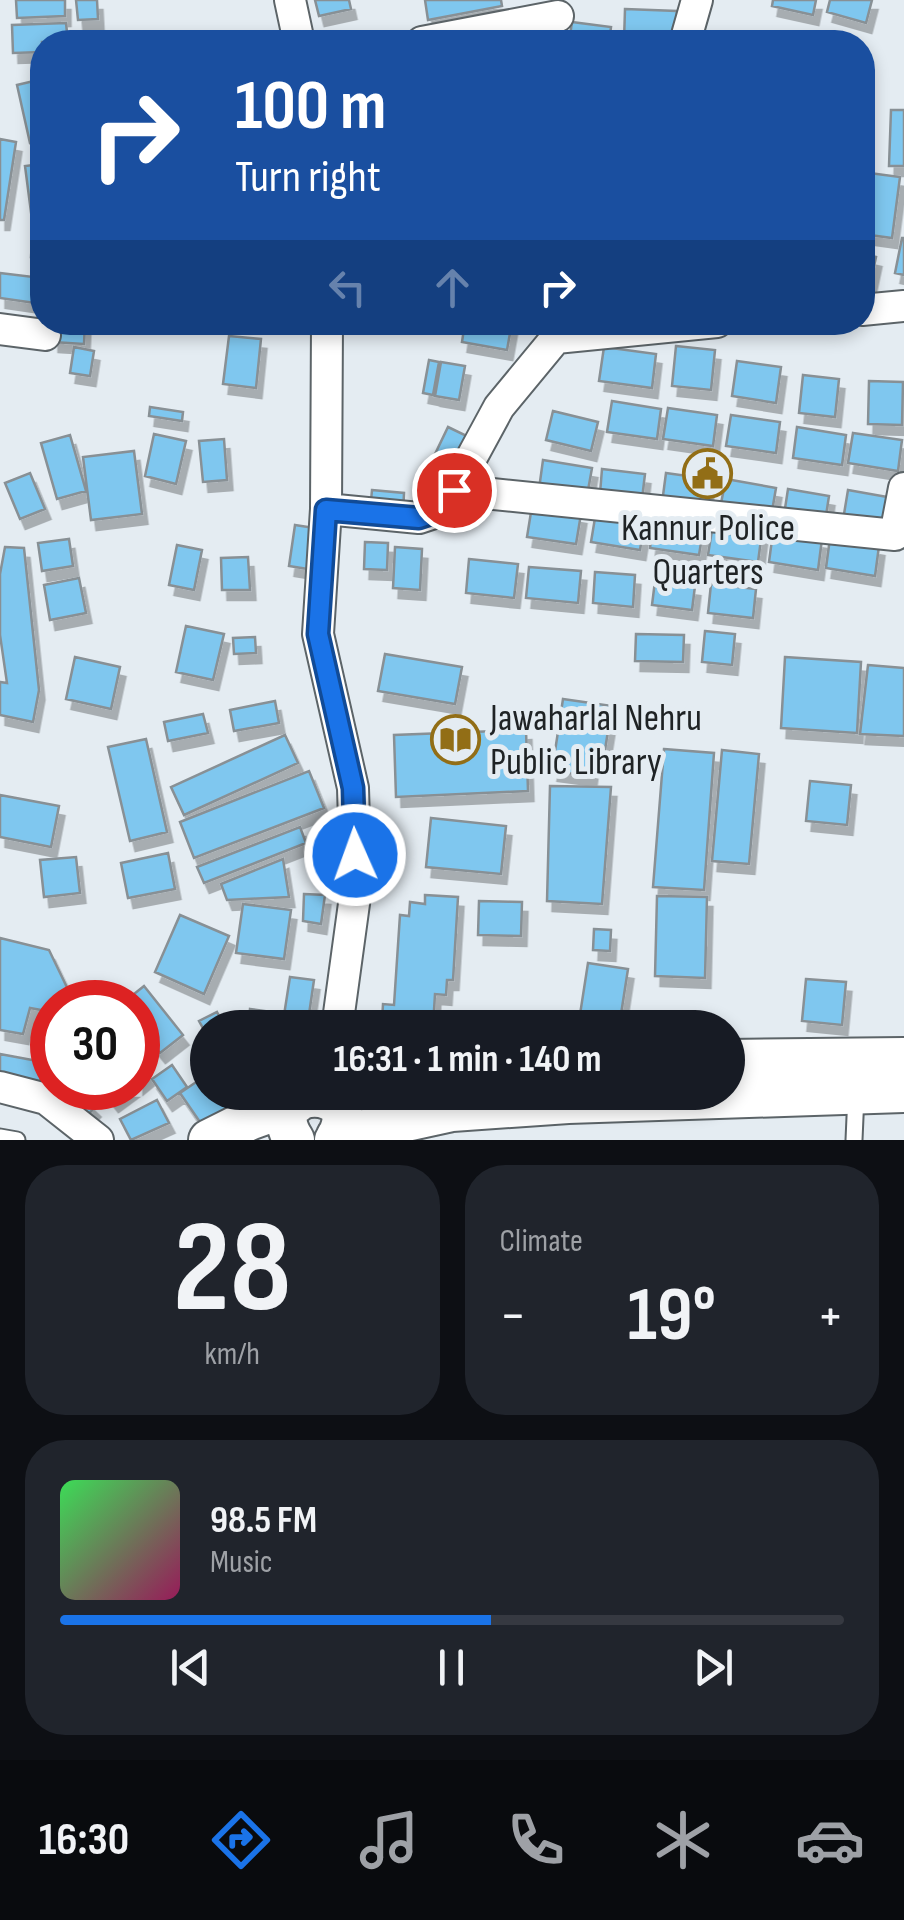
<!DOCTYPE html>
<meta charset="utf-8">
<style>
body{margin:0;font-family:"Sofia Sans Condensed",sans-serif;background:#20242c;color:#f1f3f6;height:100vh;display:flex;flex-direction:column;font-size:38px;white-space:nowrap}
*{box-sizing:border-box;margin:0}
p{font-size:32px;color:#9ea1a6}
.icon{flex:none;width:55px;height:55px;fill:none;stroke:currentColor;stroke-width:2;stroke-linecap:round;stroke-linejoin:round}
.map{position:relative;height:1140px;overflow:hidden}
.details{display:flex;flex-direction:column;gap:25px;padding:25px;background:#0d0f14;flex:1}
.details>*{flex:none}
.top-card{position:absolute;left:30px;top:30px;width:845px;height:305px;border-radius:40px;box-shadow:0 5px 15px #0003;background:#1a4fa0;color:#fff;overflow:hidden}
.speed{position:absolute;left:30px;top:980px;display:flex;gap:20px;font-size:50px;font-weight:700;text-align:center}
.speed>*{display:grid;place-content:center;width:130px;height:130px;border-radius:50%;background:#171b24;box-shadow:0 5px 15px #0003;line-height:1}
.speed .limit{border:15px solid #d22;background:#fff;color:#111}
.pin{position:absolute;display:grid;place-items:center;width:85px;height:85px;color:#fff;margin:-42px;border:5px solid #fff;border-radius:50%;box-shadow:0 2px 10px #0007}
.me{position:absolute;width:110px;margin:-55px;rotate:358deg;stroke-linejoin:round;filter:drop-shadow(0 0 8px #0008)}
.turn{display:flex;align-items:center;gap:35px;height:210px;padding:0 40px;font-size:45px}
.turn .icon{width:130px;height:130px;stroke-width:2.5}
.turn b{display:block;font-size:70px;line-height:85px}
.lanes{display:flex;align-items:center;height:95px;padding:0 40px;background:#0003;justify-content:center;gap:50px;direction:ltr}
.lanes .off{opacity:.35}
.big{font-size:75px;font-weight:700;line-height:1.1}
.details .tile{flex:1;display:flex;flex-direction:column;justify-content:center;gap:15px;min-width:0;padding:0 35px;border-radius:40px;background:#20242c}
.details .dial{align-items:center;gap:0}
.dial b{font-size:130px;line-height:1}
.song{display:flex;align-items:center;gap:30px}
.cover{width:120px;height:120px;border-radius:15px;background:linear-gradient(135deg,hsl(130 70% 55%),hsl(330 70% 35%))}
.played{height:10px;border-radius:5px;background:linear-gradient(90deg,#1a73e8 55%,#363941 55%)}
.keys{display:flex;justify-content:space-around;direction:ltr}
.heat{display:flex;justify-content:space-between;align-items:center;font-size:55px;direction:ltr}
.details .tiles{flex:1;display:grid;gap:25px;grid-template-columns:1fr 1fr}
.tile:last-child{grid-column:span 2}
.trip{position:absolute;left:190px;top:1010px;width:555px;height:100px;border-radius:50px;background:#171b24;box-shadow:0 5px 15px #0003;font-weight:700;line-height:100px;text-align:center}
.tab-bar{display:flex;height:160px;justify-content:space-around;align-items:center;background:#090b0e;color:#9ea1a6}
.tab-bar .icon{width:70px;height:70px}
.tab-bar .active{color:#1a73e8}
.tab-bar b{font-size:45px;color:#f1f3f6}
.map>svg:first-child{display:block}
</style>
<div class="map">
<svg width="904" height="1140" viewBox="0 0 904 1140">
<defs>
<filter id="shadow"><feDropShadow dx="5.5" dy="10" stdDeviation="0" flood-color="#0004"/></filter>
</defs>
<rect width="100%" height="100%" fill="#e4ecf2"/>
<path fill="#7fc7ef" stroke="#889095" stroke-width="2.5" filter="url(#shadow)" d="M16,0H65V16L17,18Z
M76,0H97L98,19L78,20Z
M315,0H349L351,9L319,16Z
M425,0H501L502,6L428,20Z
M773,0H816L813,15L772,6Z
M830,0H872L866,23L827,12Z
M625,9L677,11L676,42L624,41Z
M572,22L611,27L609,42H569Z
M66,23L68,42H42V52L13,53L12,25Z
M246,33L248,42H206Z
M42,79V141L30,143L17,85Z
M891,110H904V166H889Z
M0,139L16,142L4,220H0Z
M42,164V219L32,220L25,166Z
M862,172L900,177L892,238L862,234Z
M902,238H904V275L895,273Z
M32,240H42V258L31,257Z
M862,254L876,257L866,304L862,303Z
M0,273L42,278V304L0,298Z
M53,322H85L84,344L53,342Z
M465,322H512L507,350L462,342Z
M229,336L261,339L256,388L223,384Z
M676,346L715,350L711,390L672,386Z
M74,347L94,351L90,376L70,373Z
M604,347L656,354L652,388L599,381Z
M429,360L439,362L433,395L423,393Z
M737,361L781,367L776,403L732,396Z
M441,362L465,366L459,400L435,396Z
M803,375L839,379L835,417L799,413Z
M869,381L903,382L902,425L868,424Z
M612,401L661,409L657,439L607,432Z
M150,407L183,412L182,421L149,416Z
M668,408L717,415L713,446L663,439Z
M553,411L598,422L591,451L546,440Z
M731,415L780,422L776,453L726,446Z
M448,427L471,438L448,486L425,475Z
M797,427L846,435L842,465L793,458Z
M853,433L902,440L898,471L848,463Z
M154,434L186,441L176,484L145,476Z
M70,435L86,491L57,499L41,443Z
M224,439L227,480L203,482L199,441Z
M134,451L142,514L91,520L83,457Z
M543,460L592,468L587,496L539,489Z
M602,469L645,474L642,499L600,494Z
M30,473L45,509L20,519L5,483Z
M666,473L709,479L705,509L662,503Z
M726,479L776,488L771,517L720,508Z
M788,489L829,496L825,522L784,515Z
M372,490L404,493L403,514L370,512Z
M848,490L893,498L888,528L843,520Z
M532,506L581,514L576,544L527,537Z
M596,512L645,519L640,550L591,542Z
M654,517L704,524L699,555L650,548Z
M713,524L762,532L758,562L708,555Z
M295,525L321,529L314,570L289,566Z
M773,532L822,539L818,570L769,562Z
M830,538L879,546L875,576L826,568Z
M69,539L73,566L42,571L38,543Z
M365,542L388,543L387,570L364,569Z
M177,545L202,550L194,590L169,585Z
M5,547L24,548L39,690L33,722L0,715V682L7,683L0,635V574Z
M395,547L422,549L420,590L393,588Z
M248,557L250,590H222L221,558Z
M469,559L518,564L514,598L466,593Z
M529,567L581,571L578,603L526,598Z
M595,572L635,575L633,607L593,603Z
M79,578L86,613L50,620L44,585Z
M655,581L695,586L692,610L652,605Z
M711,584L756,589L753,618L708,613Z
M186,626L224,634L213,680L176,672Z
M705,631L735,634L732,665L702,662Z
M636,634L684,635L683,662L635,661Z
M255,637L256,653L234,654L233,638Z
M385,654L462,667L455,704L378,691Z
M75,657L120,667L111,709L66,699Z
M785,657L861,662L857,733L781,728Z
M868,665L904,668V736L860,734Z
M563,699L612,706L604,756L594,754L591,776L552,771Z
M275,701L279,723L234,731L230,710Z
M203,714L208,733L168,741L164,722Z
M526,730L528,791L396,797L394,735Z
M285,735L298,763L184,815L171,787Z
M146,739L167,832L130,841L108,747Z
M664,749L714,753L704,890L653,887Z
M722,750L759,754L749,864L712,861Z
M309,771L324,808L194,858L180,822Z
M810,781L851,785L847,825L806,821Z
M550,786L611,787L602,904L547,901Z
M0,795L59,806L51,847L0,837Z
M431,818L506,826L501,874L426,867Z
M300,827L306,843L204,883L197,867Z
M168,853L175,889L128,898L121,863Z
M76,857L80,893L44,897L40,860Z
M283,859L289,897L227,900L221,884Z
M304,894L325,895L321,924L303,921Z
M425,895L458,897L453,980H447L446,995L435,994L433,1026L382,1022L383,1004L394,1005L400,915L409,916L410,902L425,904Z
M657,896L707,897L705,978L655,976Z
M479,901L522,902L521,936L478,935Z
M243,904L291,910L284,959L236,953Z
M180,915L229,936L204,994L155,972Z
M594,929L611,930L610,951L593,950Z
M0,938L49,950L74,1002H52V1012L30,1008L23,1034L0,1030Z
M588,963L628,969L619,1027L579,1021Z
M290,977L314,980L307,1028H282Z
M806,979L846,982L842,1025L802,1021Z
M144,986L183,1035L160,1053L138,1026V1002H124Z
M250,1009L279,1013L277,1028H248Z
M217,1012L226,1028H208V1037L199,1021Z
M681,1019L704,1020L703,1028H681Z
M0,1054L43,1062L39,1087L0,1080Z
M138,1060L149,1075L138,1084Z
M172,1065L187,1087L167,1101L152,1079Z
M208,1074V1092L246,1094L202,1125L180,1093Z
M52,1085L75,1088L95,1107L83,1120L49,1089Z
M102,1088H132L113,1102Z
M157,1100L169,1123L131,1140L120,1119Z"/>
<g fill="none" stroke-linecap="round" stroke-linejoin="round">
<defs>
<path id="lane" d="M0,1137L17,1140
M854,1140L856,1094"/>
<path id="street" d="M290,0L299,42
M422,42L558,16
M685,42L697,0
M862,310L904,306
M0,329L45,335
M454,490L895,535L904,488
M326,509L327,322
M337,1028L356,889L353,788L318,634L326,509L419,518L437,512L454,490L499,407L556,338L717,322
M0,1087L46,1099L98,1140"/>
<path id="secondary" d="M728,1060L904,1058
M337,1136L452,1111L568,1103L904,1092
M209,1140L249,1120L296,1103
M294,1140C257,1083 372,1082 335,1140"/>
</defs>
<use href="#lane" stroke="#5c6468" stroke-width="19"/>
<use href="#street" stroke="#5c6468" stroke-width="34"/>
<use href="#secondary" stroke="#5c6468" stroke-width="44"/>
<use href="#lane" stroke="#fff" stroke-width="15"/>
<use href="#street" stroke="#fff" stroke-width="30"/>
<use href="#secondary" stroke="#fff" stroke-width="40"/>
</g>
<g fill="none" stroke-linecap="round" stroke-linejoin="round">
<defs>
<path id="route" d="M355,855L353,788L318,634L326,510L419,518L437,512L454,490"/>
</defs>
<use href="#route" stroke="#114b97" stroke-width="25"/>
<use href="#route" stroke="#1a73e8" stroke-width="18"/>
</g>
<defs>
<symbol id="civic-ring" viewBox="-11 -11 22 22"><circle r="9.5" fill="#e4ecf2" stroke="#926e16" stroke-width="1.5"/><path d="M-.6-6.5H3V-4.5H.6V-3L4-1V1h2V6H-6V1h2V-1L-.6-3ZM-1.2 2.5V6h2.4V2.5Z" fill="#926e16"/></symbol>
<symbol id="library-ring" viewBox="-11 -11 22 22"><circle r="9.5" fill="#e4ecf2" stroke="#926e16" stroke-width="1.5"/><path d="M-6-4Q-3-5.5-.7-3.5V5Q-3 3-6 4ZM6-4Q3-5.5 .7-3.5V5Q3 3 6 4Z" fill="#926e16"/></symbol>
</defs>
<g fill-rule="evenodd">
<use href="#civic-ring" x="680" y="446" width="55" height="55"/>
<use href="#library-ring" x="428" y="712" width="55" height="55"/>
</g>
<g text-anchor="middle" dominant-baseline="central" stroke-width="10" stroke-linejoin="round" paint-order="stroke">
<g font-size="38" fill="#1f2325" stroke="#e4ecf2">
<text x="708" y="528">Kannur Police<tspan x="708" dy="44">Quarters</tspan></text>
<text x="490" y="718" text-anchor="start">Jawaharlal Nehru<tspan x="490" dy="44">Public Library</tspan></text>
</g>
</g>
</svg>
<div class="speed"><div class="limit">30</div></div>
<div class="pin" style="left:454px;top:490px;background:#d93025"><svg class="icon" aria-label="arrive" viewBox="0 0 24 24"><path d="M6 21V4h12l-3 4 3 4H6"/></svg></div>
<svg class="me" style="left:355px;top:855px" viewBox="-20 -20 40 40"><circle r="17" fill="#1a73e8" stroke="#fff" stroke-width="3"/><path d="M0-11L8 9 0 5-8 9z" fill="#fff"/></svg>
<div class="trip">16:31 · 1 min · 140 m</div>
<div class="top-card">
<div class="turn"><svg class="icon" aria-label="right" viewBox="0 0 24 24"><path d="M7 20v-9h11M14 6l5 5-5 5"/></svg><div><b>100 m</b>Turn right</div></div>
<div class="lanes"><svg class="icon off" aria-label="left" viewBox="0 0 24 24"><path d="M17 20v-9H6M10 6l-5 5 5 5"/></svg><svg class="icon off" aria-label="ahead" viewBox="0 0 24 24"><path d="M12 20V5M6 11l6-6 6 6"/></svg><svg class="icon" aria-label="right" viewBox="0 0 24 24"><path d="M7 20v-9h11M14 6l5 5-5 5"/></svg></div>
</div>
</div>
<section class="details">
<div class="tiles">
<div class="tile dial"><b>28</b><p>km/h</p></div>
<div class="tile"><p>Climate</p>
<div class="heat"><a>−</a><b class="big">19°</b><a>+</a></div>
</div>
<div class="tile">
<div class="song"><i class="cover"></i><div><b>98.5 FM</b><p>Music</p></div></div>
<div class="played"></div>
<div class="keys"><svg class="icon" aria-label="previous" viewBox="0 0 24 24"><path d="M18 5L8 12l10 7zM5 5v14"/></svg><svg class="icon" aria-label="pause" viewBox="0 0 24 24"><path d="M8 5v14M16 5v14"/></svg><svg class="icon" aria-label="next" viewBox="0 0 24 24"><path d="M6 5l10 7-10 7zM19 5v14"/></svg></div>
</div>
</div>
</section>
<nav class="tab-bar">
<b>16:30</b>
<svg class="icon active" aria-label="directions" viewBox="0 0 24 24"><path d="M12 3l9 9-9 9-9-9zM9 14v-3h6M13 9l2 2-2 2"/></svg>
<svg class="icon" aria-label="music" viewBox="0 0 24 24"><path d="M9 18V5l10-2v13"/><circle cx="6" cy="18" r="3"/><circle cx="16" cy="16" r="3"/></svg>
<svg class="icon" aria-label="phone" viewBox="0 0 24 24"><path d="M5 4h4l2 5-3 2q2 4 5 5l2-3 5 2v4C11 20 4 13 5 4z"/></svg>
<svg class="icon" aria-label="climate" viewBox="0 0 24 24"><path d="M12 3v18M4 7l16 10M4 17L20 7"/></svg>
<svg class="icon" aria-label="car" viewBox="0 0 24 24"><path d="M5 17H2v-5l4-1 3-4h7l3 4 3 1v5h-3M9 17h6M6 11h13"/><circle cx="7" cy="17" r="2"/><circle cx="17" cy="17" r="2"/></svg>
</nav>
